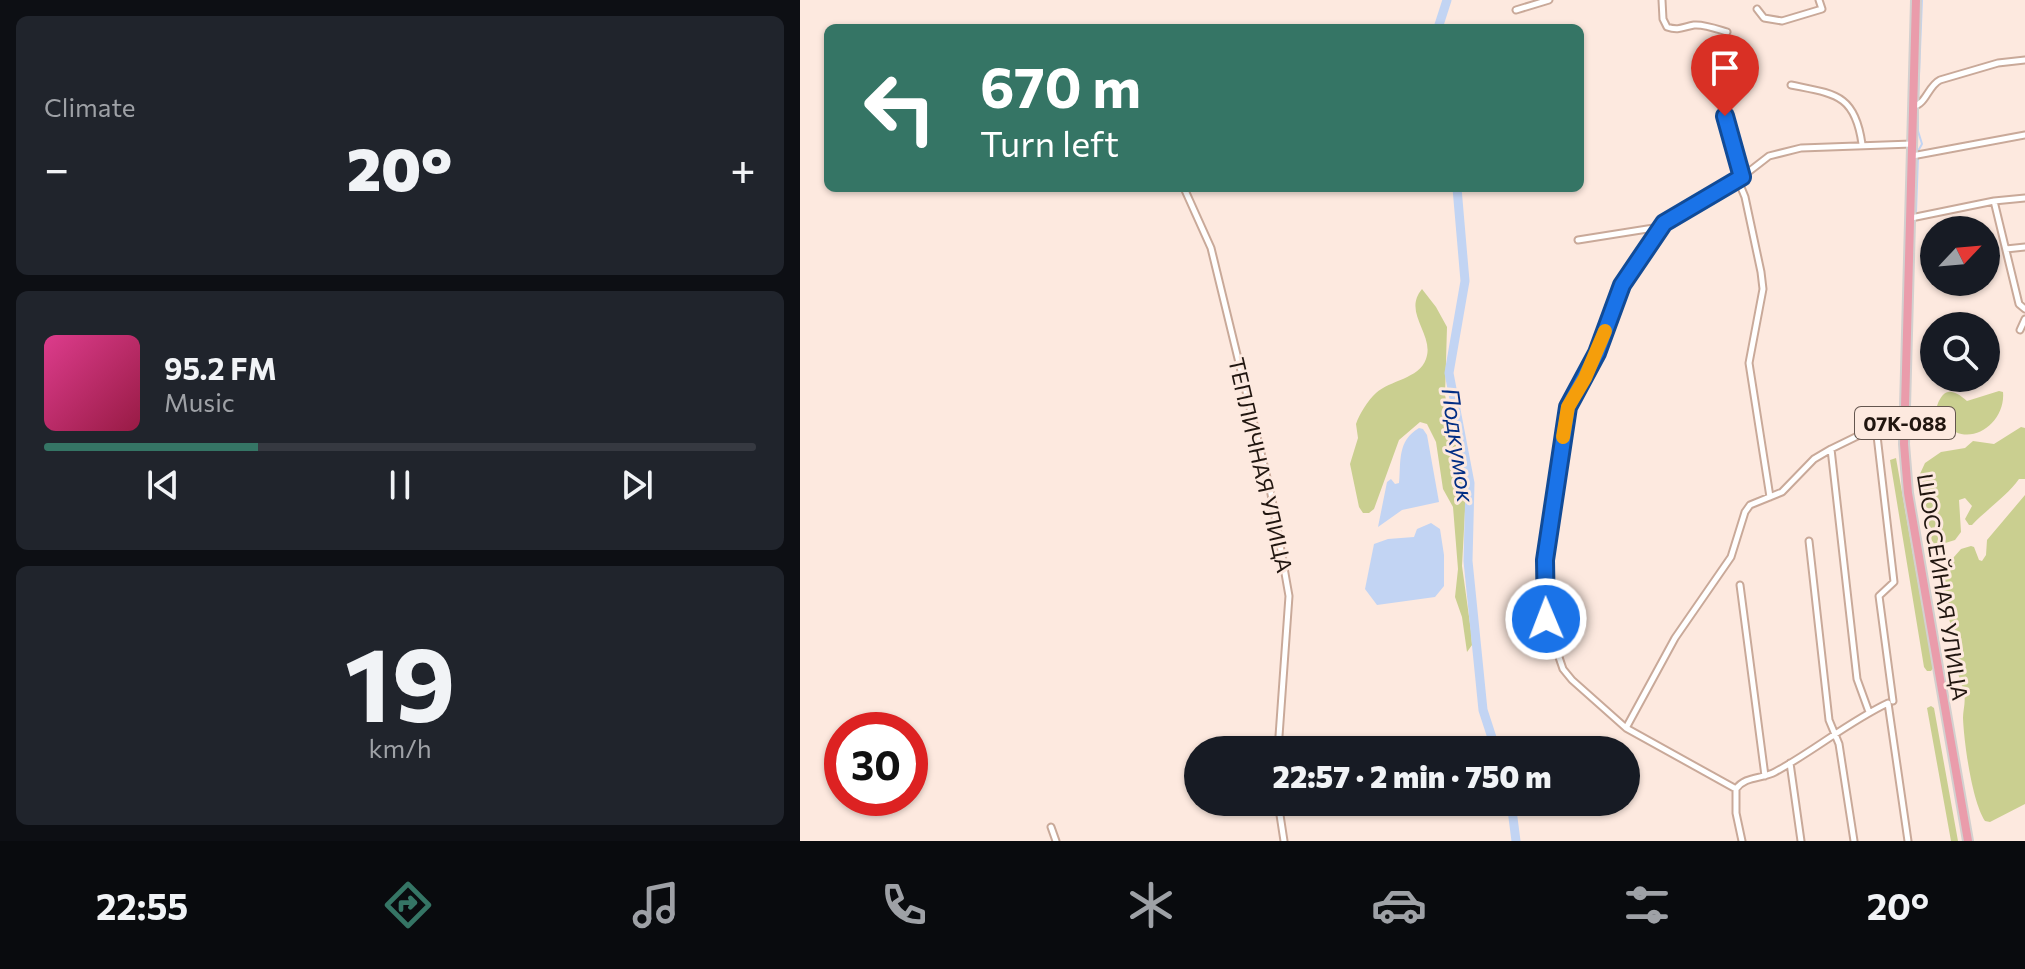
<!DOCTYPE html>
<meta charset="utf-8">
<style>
body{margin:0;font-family:Commissioner,sans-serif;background:#20242c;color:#f1f3f6;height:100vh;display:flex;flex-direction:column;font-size:30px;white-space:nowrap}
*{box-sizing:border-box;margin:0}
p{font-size:26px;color:#9ea1a6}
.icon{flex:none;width:44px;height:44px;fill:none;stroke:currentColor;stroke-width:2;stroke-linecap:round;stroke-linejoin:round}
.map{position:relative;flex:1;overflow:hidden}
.details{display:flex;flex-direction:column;gap:16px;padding:16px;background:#0d0f14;width:800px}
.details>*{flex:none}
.banner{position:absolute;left:24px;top:24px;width:760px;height:168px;border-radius:12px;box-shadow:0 2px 6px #0004;background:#357565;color:#fff;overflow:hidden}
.needle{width:52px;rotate:64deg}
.controls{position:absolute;left:1120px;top:216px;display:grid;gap:16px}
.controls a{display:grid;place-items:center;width:80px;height:80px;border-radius:50%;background:#171b24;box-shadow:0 2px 6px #0004;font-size:40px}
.speed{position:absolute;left:24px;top:712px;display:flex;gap:16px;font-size:40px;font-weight:700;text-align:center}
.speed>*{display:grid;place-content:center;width:104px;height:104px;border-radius:50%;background:#171b24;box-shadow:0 2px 6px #0004;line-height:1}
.speed .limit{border:12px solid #d22;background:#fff;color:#111}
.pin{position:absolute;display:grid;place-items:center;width:68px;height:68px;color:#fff;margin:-82px -34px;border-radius:50% 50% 50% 0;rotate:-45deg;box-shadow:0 0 8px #0007}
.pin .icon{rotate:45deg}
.me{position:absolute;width:88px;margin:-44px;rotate:359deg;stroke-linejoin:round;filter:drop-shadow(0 0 6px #0008)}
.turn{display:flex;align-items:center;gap:28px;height:168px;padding:0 24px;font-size:36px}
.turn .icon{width:104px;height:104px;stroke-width:2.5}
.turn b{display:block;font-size:56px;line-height:68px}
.big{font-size:60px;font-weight:800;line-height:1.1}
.details .widget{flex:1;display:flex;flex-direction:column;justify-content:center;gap:12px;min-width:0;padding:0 28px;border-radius:12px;background:#20242c}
.details .dial{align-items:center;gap:0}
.dial b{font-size:104px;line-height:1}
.song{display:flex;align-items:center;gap:24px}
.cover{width:96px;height:96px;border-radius:12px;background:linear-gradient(135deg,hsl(330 70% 55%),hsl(340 70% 35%))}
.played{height:8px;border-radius:4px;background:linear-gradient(90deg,#357565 30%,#363941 30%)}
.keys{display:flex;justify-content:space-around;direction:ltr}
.heat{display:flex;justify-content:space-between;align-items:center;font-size:44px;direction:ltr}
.trip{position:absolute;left:384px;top:736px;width:456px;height:80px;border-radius:40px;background:#171b24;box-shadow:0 2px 6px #0004;font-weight:800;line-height:80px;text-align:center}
.tab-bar{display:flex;height:128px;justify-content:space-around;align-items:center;background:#090b0e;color:#9ea1a6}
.tab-bar .icon{width:56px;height:56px}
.tab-bar .on{color:#357565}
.tab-bar b{font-size:36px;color:#f1f3f6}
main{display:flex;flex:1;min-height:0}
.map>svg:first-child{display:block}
</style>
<main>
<section class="details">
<div class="widget"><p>Climate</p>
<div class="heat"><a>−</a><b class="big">20°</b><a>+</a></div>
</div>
<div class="widget">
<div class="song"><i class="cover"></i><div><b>95.2 FM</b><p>Music</p></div></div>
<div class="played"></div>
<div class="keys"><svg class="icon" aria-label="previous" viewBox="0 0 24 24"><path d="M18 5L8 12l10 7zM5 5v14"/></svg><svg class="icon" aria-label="pause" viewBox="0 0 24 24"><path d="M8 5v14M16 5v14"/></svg><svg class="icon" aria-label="next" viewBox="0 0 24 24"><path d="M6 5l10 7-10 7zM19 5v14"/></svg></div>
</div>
<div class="widget dial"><b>19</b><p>km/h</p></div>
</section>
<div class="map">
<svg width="1225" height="841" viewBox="0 0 1225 841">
<rect width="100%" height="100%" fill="#fde9df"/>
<path fill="#cacf90" d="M622,289L636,307L647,327L645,395L666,492L662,566L671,631L672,645L667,652L662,617L655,597L658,569L653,507L643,489L636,442L627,424L620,422L599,440L574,509L569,513H563L559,507L550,464L558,438L556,424C559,415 568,400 576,393C590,380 619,379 626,359C635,334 602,313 622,289Z
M1199,391L1203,392C1206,424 1168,450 1145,424C1141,419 1139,412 1137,406C1144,386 1154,390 1167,401Z
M1221,427L1225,428V479H1219C1207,496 1187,509 1172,525H1169L1165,519L1172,506L1165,498L1159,500L1161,532L1155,540L1142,544L1139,555L1143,565L1146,566L1161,549L1171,546L1174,547L1179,560L1182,561L1186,555L1187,540L1225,495V804L1190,822L1185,821C1172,801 1164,743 1163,718C1163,710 1166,702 1164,693C1160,677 1152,662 1155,645L1129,529L1119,476L1125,463L1141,452L1165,448L1173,441L1194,444Z
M1096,458L1133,668L1131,671H1127L1124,667L1090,460Z
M1131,706L1134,708L1158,841H1151L1127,708Z"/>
<path fill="#c2d4f3" d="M619,428L623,429L627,435L639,502L602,510L578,527L587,482L591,479L595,484L599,483C601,461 597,441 619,428Z
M631,523L640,529L644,555V586L635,597L577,605L565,589L574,544L588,539L614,537L617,529Z"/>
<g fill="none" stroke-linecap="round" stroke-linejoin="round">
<path stroke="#c2d4f3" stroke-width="2" d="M1118,101L1122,0
M1118,151L1122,144L1118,131V111
M1116,212L1118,158"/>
<path stroke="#c2d4f3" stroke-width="9" d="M638,28L647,0
M657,188L665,281L649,373L670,483L668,561L683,710L696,750
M711,802L716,841"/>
<defs>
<path id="minor" d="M862,0L863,19L867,27C879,31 883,27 894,25C904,24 917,29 927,32
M957,9L964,18L982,21L1022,9L1019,0
M716,10L749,0
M991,85C1035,94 1055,94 1062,144
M922,96L934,154L942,177
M1114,106C1126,104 1128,86 1140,80L1198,63L1225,60
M1112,156L1225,135
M938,180L945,197L961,272L963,289L949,363L970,497
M384,188L411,248L471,494L489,596L478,750
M1194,201L1219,304L1225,309
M1111,218L1194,201L1225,198
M778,240L860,227
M1206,249L1225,247
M1220,330L1225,319
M1076,427L1094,582L1079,596L1093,701
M1031,449L1057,679L1069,712
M1009,541L1029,720L1039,744L1054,841
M940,585L965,776
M826,728L875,638L931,557L945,512L950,505L982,492L1014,459L1031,449L1076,427L1105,423
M990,763L1001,841
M936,789L826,728L772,680L763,669L746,619L745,560L768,407L797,353L822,285L864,223L938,180L969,156L1001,148L1112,144
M936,789C945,776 962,779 975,772C1014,751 1048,722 1088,703L1108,841
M936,789V813L942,841
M478,802L484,841
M251,827L256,841"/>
<path id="primary" d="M1116,0L1104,444L1108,493L1168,841"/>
</defs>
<use href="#minor" stroke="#c9a999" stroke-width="9"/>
<use href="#primary" stroke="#d3d0cf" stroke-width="12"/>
<use href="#minor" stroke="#fff" stroke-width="5"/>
<use href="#primary" stroke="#ea9cab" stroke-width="8"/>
</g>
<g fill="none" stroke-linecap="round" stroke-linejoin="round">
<defs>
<path id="route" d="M746,619L745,560L768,407L797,353L822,285L864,223L942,177L925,116"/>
</defs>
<use href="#route" stroke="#114b97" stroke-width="20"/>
<use href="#route" stroke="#1a73e8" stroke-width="14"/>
<path stroke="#f59e0b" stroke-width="14" d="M763,437L768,407L785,378L805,331"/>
</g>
<g text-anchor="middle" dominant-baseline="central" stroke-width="6" stroke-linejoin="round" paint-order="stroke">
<rect fill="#fde9df" stroke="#63554e" stroke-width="2" x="1055" y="407" width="100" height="32" rx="6"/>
<g font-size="20" font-weight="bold" fill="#211610">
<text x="1105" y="423">07К-088</text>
</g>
<g font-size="22" fill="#211610" stroke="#fde9df">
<text transform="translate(461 465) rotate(77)">ТЕПЛИЧНАЯ УЛИЦА</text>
<text transform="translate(1143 587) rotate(81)">ШОССЕЙНАЯ УЛИЦА</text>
</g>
<g font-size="24" font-style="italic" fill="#022e84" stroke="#fde9df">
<text transform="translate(659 445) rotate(82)">Подкумок</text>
</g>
</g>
</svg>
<div class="controls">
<a><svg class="needle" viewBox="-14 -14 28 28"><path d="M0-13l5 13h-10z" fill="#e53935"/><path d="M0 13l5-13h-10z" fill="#9ea1a6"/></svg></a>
<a><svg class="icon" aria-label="search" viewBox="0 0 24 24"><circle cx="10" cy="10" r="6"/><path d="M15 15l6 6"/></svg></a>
</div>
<div class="speed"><div class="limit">30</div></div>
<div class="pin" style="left:925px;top:116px;background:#d93025"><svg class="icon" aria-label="arrive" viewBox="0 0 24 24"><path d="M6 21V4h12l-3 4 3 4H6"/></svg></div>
<svg class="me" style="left:746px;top:619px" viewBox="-20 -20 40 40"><circle r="17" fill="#1a73e8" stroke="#fff" stroke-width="3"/><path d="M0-11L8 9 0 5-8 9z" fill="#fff"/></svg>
<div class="trip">22:57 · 2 min · 750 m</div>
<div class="banner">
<div class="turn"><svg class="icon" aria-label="left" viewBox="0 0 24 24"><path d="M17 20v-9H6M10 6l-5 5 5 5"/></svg><div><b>670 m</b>Turn left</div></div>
</div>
</div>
</main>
<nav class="tab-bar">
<b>22:55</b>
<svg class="icon on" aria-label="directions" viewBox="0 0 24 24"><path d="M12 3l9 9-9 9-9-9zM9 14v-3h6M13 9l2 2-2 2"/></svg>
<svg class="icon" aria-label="music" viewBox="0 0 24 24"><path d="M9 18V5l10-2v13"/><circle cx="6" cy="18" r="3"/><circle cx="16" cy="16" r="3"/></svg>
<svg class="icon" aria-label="phone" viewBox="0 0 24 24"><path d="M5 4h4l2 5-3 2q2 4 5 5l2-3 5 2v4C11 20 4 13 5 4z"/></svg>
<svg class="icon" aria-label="climate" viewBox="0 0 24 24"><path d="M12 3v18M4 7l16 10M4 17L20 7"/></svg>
<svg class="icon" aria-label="car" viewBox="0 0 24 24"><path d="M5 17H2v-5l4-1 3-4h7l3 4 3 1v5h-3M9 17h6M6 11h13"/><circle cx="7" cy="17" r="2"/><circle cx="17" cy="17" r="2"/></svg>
<svg class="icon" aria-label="filters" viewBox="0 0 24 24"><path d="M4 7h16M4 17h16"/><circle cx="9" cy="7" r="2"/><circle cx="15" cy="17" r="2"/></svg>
<b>20°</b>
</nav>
